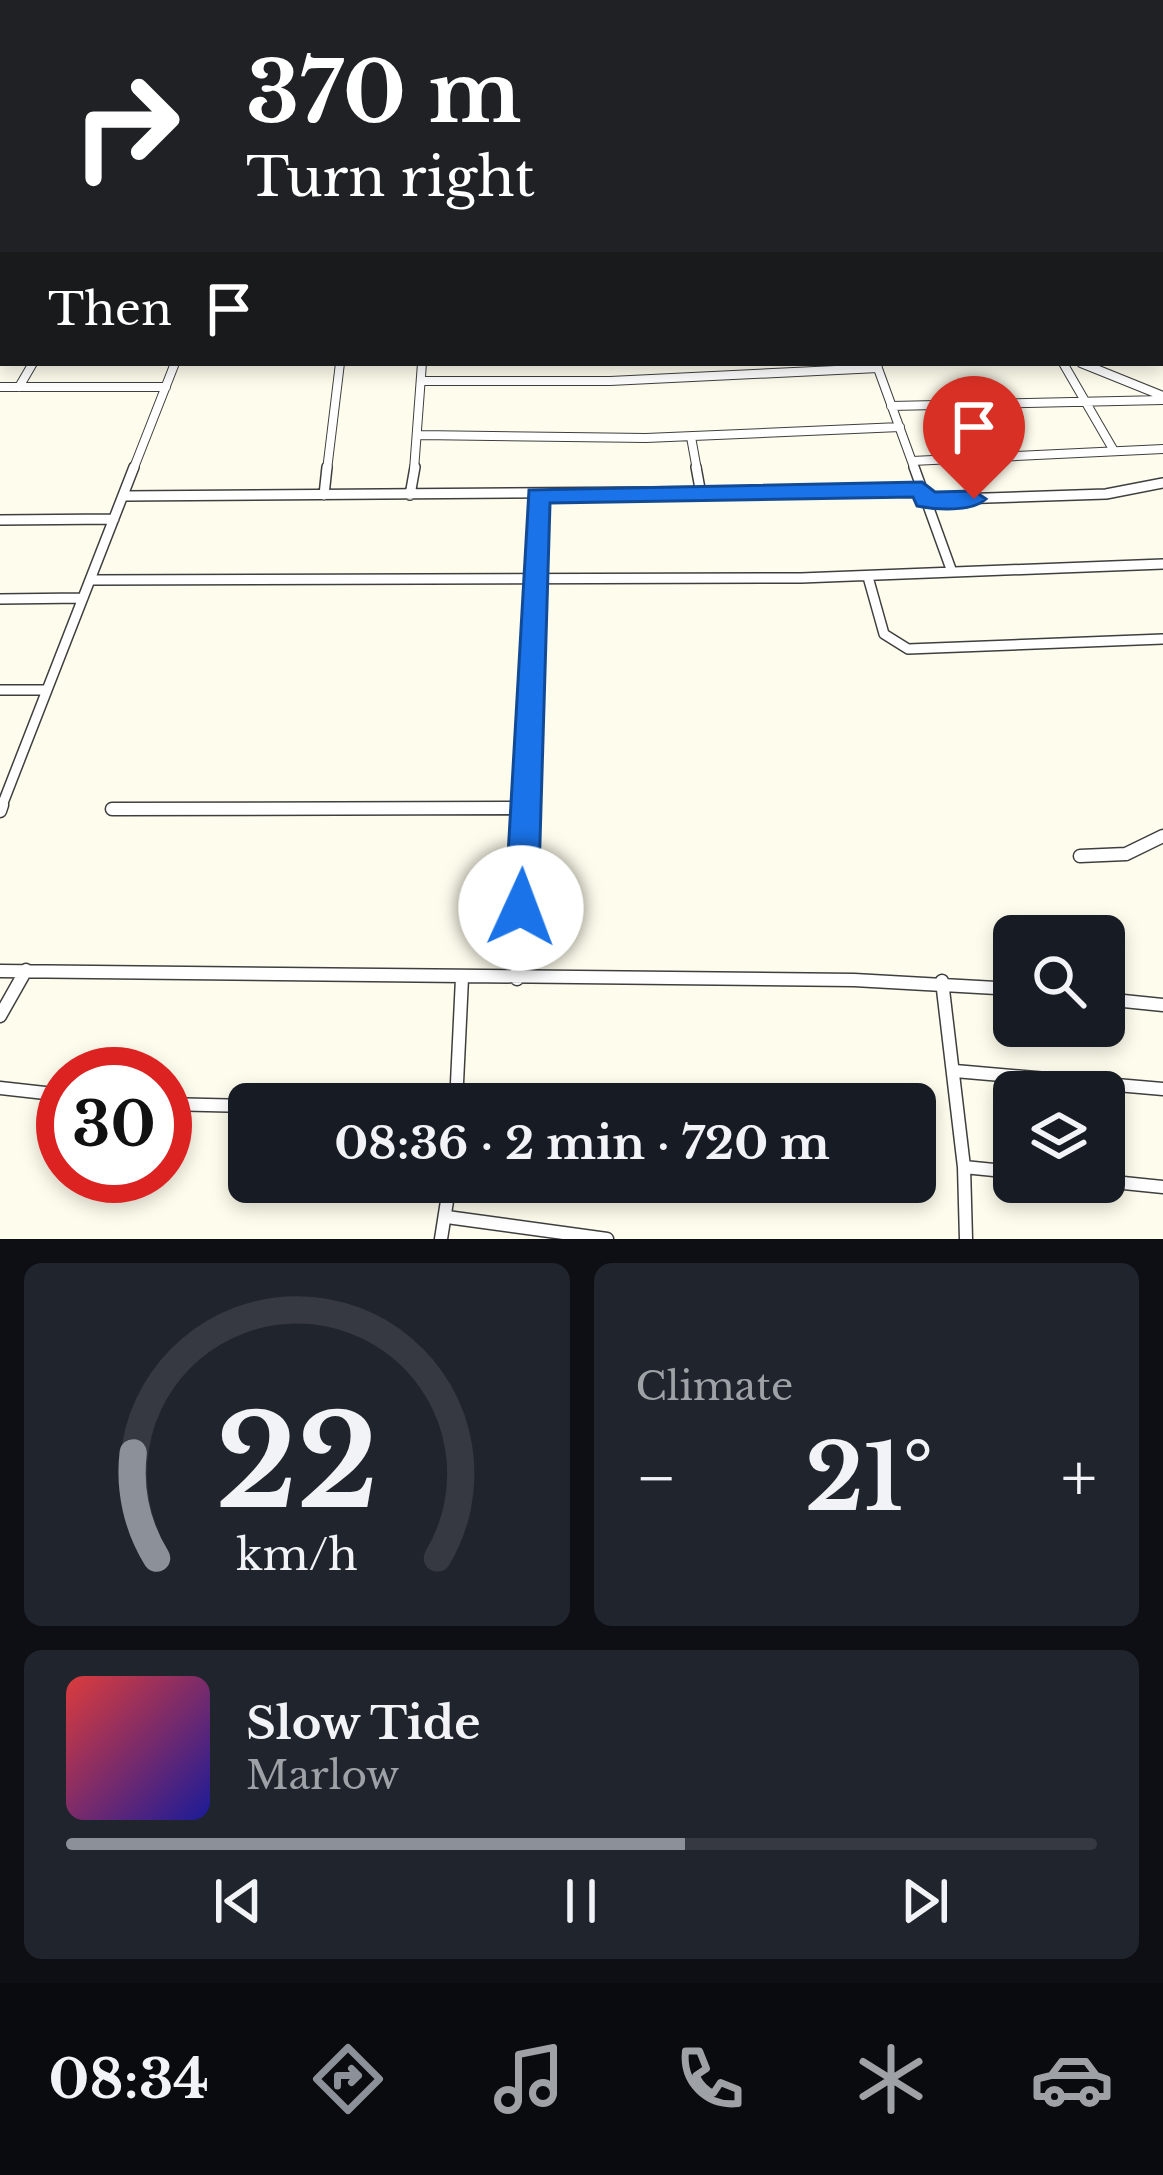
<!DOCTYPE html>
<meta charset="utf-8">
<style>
body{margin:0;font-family:"Libre Baskerville",serif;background:#20242c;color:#f1f3f6;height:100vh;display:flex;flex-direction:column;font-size:45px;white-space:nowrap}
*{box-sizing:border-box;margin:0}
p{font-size:39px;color:#9ea1a6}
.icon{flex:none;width:66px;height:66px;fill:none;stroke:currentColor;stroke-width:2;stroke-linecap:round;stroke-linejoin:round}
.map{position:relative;height:1239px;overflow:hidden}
.drawer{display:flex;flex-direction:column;gap:24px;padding:24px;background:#0d0f14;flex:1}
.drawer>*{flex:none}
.top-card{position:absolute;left:0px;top:0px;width:1164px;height:366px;box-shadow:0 6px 18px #0003;background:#202124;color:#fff;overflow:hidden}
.controls{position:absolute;left:993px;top:915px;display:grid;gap:24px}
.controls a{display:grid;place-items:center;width:132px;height:132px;border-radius:18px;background:#171b24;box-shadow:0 6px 18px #0003;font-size:60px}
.speed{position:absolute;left:36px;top:1047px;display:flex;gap:24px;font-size:60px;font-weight:700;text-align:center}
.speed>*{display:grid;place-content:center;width:156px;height:156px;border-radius:50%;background:#171b24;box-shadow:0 6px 18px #0003;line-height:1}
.speed .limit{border:18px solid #d22;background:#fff;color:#111}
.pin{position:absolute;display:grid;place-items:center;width:102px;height:102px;color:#fff;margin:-123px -51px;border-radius:50% 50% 50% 0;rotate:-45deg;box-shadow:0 0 12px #0007}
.pin .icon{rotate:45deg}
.me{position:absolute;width:132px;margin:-66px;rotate:2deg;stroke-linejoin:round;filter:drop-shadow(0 0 9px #0008)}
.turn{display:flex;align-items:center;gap:42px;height:252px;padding:0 48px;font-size:54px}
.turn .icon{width:156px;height:156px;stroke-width:2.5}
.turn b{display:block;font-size:84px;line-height:102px}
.then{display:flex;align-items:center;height:114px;padding:0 48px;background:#0003;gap:24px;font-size:45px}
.big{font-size:90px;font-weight:700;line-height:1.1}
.drawer .card{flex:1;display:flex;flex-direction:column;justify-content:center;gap:18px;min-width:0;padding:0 42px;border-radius:18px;background:#20242c}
.drawer .dial{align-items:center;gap:0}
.dial svg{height:312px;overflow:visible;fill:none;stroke:#363941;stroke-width:7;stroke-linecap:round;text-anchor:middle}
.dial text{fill:#f1f3f6;stroke:none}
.song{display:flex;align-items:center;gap:36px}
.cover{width:144px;height:144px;border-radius:18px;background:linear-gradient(135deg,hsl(0 70% 55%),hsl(240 70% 35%))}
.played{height:12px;border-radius:6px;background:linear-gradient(90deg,#8c9099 60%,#363941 60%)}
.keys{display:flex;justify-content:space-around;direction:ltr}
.heat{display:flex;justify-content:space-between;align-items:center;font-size:66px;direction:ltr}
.drawer .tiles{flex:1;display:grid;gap:24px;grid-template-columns:1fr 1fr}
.card:last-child{grid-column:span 2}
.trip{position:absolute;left:228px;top:1083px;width:708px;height:120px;border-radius:18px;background:#171b24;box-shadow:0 6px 18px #0003;font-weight:700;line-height:120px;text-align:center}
.tabs{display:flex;height:192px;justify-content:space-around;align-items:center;background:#090b0e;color:#9ea1a6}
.tabs .icon{width:84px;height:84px}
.tabs .active{color:#8c9099}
.tabs b{font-size:54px;color:#f1f3f6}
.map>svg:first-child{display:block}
</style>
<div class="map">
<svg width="1163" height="1239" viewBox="0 0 1163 1239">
<rect width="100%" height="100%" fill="#fefcec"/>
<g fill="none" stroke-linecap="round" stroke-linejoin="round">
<defs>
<path id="street-far3" d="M102,0L106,3
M514,0L524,3
M574,0L579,3
M644,0L649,3
M715,0L720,3
M780,0L786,3
M1049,0L1055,3
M825,3L833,0
M1163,106V121"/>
<path id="street-far2" d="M876,363L915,470
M1063,363L1114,451
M1081,363L1163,396
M423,381H610L878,368
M0,387H166
M19,387L33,363
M891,406L1163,400
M420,435L646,438L900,427
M691,437L697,470
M912,461L1163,449
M133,470L175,363
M327,470L340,363
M414,470L422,363"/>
<path id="street-far1" d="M696,467L701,494
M914,467L952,572
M324,495L327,467
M410,495L415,467
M125,496L922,490
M926,500L1106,494L1163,483
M0,520L114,519
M868,577L884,634L908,649L1163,639
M91,580L801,578L1163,564
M0,599L83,598
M0,690H44
M1,808L134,467
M524,808L538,495"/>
<path id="street" d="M112,809L524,808
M0,811L2,805
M1080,856L1126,854L1163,836
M0,971L854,980L1014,989
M517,979L525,805
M942,981L964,1167L966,1239
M1104,999L1163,1005
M0,1016L26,970
M955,1071L1163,1089
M0,1088L63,1095
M165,1104L249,1106
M401,1104L456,1102
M456,1104L462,978
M964,1167L1014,1172
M1104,1181L1163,1187
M447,1217L607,1239
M441,1239L450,1182"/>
<path id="secondary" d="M1117,0L1124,3
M231,3L240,0"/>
</defs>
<use href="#street-far3" stroke="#3f3f3f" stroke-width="8"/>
<use href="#street-far2" stroke="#3f3f3f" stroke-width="10"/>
<use href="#street-far1" stroke="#3f3f3f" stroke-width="12"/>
<use href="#street" stroke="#3f3f3f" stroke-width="15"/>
<use href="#secondary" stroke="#2e2e2e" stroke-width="10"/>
<use href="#street-far3" stroke="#fff" stroke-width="6"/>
<use href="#street-far2" stroke="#fff" stroke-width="8"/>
<use href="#street-far1" stroke="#fff" stroke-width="9"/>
<use href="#street" stroke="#fff" stroke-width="12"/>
<use href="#secondary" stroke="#f9f7ac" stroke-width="9"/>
</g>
<path fill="#1a73e8" stroke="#114b97" stroke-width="3" d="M922,482L935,492L974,491L986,499C972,512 937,510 917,506L913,497L550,503L538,908L533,917L521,921L510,917L505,908L529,490Z"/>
</svg>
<div class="controls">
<a><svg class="icon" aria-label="search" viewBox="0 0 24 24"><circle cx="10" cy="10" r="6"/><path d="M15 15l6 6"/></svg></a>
<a><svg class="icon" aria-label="layers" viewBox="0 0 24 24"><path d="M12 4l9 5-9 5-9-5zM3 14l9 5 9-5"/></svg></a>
</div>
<div class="speed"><div class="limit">30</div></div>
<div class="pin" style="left:974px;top:499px;background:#d93025"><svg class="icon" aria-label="arrive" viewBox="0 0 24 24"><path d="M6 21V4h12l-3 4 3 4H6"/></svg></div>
<svg class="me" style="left:521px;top:908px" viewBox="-20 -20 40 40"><circle r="19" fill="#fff"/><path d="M0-13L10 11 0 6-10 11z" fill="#1a73e8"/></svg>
<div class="trip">08:36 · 2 min · 720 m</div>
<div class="top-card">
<div class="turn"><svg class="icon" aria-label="right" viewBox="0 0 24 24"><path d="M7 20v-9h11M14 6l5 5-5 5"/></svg><div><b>370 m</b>Turn right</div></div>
<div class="then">Then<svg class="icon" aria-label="arrive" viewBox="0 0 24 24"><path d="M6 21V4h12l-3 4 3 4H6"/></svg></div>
</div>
</div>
<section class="drawer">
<div class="tiles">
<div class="card dial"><svg viewBox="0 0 100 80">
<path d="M14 69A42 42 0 1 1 86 69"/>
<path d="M14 69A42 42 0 0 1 8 42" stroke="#8c9099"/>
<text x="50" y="56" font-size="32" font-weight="700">22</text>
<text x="50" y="72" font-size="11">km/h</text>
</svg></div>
<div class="card"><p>Climate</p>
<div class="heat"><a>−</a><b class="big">21°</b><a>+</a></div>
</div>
<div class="card">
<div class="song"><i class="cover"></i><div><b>Slow Tide</b><p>Marlow</p></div></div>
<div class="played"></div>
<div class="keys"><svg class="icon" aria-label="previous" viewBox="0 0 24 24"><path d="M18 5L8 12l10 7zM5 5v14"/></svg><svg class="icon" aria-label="pause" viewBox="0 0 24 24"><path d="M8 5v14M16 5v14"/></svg><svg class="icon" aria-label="next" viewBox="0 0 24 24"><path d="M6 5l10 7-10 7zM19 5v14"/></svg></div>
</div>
</div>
</section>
<nav class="tabs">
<b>08:34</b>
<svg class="icon active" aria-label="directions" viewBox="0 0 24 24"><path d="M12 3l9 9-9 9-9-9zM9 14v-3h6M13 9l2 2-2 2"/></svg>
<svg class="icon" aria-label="music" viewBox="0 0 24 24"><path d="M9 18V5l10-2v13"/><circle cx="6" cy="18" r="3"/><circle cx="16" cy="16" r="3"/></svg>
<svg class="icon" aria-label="phone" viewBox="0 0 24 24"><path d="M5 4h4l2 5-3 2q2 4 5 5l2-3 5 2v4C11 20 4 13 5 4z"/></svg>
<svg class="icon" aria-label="climate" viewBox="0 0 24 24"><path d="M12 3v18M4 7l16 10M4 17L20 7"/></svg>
<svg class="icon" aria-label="car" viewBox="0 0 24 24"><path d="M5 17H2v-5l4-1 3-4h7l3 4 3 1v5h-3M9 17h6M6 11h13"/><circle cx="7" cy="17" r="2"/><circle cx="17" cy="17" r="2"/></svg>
</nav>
